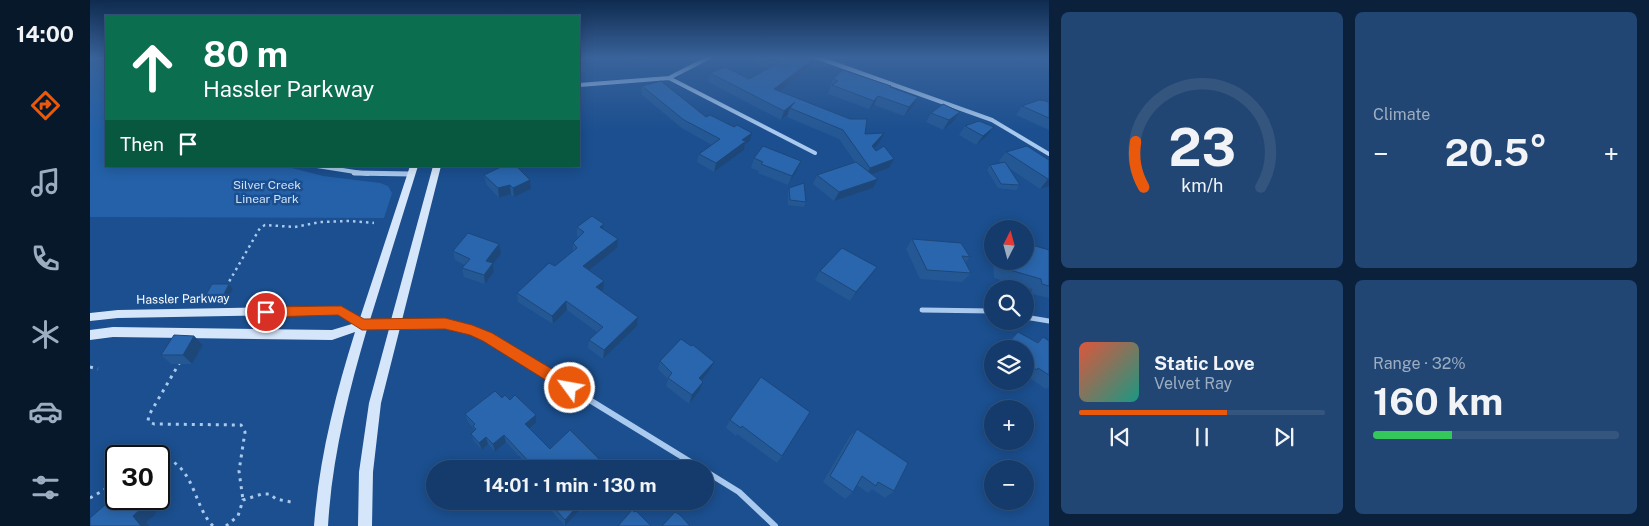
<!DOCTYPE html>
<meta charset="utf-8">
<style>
body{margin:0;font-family:"Public Sans",sans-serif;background:#214673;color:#f1f3f6;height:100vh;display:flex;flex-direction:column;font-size:19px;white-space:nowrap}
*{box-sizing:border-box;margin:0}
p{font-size:16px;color:#9dadc1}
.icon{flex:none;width:28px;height:28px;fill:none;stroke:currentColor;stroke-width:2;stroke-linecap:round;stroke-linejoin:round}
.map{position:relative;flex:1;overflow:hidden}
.drawer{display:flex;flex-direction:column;gap:12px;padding:12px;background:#0b203b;width:600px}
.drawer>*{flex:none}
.top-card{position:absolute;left:15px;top:15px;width:475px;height:152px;border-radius:0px;box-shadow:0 2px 12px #0003,0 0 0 1px #33557e;background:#0b6e4f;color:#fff;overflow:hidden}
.needle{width:32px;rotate:6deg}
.tools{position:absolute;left:894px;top:220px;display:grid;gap:10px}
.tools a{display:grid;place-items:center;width:50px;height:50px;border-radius:50%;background:#143b6b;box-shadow:0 2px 12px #0003,0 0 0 1px #33557e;font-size:25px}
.speed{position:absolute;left:15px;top:445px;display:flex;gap:10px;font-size:25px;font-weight:700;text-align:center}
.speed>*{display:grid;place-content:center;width:65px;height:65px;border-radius:50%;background:#143b6b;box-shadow:0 2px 12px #0003,0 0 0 1px #33557e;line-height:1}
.speed .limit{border:2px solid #111;border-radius:8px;background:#fff;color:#111}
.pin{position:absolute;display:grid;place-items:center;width:42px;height:42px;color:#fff;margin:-21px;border:2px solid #fff;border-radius:50%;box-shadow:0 1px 5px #0007}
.me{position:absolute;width:55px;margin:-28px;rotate:302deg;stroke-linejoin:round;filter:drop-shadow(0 0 4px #0008)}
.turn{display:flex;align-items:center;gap:18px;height:105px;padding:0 15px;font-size:22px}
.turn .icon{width:65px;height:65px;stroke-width:2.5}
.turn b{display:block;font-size:35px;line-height:42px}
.then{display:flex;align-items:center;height:48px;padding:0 15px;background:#0003;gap:10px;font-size:19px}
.big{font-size:38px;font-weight:700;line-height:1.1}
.drawer .widget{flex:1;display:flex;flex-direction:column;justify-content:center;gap:8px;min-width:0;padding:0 18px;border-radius:8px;background:#214673}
.drawer .dial{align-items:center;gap:0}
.dial svg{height:130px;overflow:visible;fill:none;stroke:#33557e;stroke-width:7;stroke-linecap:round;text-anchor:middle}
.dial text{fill:#f1f3f6;stroke:none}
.song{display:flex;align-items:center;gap:15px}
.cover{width:60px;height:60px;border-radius:8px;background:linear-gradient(135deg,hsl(10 70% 55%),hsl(170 70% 35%))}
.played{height:5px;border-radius:2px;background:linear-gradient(90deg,#ea580c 60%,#33557e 60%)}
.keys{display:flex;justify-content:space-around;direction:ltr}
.heat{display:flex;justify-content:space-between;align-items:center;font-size:28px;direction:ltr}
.charge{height:8px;border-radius:4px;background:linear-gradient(90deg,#34c759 32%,#33557e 0)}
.drawer .tiles{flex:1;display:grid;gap:12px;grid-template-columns:repeat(2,1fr)}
.trip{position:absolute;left:336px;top:460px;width:288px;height:50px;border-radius:25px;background:#143b6b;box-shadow:0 2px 12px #0003,0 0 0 1px #33557e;font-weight:700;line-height:50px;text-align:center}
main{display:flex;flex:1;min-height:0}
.tab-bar{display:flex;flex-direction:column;width:90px;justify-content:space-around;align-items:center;background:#08182b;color:#9dadc1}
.tab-bar .icon{width:35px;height:35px}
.tab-bar .current{color:#ea580c}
.tab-bar b{font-size:22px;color:#f1f3f6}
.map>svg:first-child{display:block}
</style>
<main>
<nav class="tab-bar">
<b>14:00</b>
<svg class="icon current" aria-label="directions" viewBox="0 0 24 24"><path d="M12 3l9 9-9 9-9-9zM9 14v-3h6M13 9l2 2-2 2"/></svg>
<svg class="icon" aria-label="music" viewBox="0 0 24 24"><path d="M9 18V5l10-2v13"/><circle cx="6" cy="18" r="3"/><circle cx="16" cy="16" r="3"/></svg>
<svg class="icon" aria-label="phone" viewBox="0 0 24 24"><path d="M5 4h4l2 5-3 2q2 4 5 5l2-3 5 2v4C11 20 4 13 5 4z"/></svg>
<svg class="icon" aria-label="climate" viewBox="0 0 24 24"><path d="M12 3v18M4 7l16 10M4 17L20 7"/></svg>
<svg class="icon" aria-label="car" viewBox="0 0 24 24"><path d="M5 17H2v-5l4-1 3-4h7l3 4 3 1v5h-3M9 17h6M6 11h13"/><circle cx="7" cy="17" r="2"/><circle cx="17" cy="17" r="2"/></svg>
<svg class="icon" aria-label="filters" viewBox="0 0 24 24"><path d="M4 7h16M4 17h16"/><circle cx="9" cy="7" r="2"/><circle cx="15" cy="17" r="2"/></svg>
</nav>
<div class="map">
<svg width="959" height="526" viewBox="0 0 959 526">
<rect width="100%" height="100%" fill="#1b4f8f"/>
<path fill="#2461a8" d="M0,57H16V166H194L233,176L290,183L298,186L302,193L294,218L0,217Z"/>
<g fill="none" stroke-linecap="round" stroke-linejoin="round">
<path stroke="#a9c9ee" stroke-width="2.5" stroke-dasharray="2.5 4" stroke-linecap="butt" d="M136,287L170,228L175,225L205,227L230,222L260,221L284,223"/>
<path stroke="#a9c9ee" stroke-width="3" stroke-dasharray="3 5" stroke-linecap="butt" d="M90,362L59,415L58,421L64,424L151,425L155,432L149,471L153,500
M0,367L8,369
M69,461L80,460C105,473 105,508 123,526
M0,498L26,483
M136,526L148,516L153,500L172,494H180L186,499L201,502"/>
<path stroke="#a9c9ee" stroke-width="4" d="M726,57L902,120L959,154
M579,78L725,153
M489,85L579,78L620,57
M227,166L278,174"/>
<path stroke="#a9c9ee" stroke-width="5" d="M264,173L321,174
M832,310L902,311
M935,317L959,321
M304,324H340L364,326"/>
<path stroke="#a9c9ee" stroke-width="6" d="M356,325L374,329L397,337L612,469
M615,471L649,492L685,526"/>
<path fill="#d6e6fa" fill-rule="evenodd" d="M320,166H328L280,320H301L343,166H351L291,403L283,472L282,526H268L269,472L279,403L299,329H277C258,394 242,458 238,526H224C229,459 245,396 265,332L242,340L23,337L0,340V330L23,327L242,330L262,324L249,314L28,318L0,321V313L28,310L251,306L270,318Z"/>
</g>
<path fill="#245895" d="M489,57L496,63V71L489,72Z
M536,57H572L538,65Z
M663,57H719L723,59L720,67L689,91L775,134L789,143L784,148L799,168L783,174L788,179L783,188L744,201L723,184L727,175L765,162L749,139L697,117L698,114L691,120L618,82L620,73L659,79L679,68L662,62Z
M743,79L801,86L800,87L828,97L823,106L814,116L784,105L779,109L738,94Z
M552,86L616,117L662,133L660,141L655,144L654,150L624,172L607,162L609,154L622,145L593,129L552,95Z
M959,103V130L926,115L932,106Z
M870,112L864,121L853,130L836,122L841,113Z
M875,126L904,127L897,136L886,145L869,135Z
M916,152L959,160V186L950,189L919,168L930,185L926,190L908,188L897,170L900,165L911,163L909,161Z
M664,158L711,161L707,170L698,185L668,173L669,171L661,168Z
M394,175L441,189L424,197L421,194L409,198L396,184Z
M699,188L716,202L714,207L698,205V192Z
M514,224V230L527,248L499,270L513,290L511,291L548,317L547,326L513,359L498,348L499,340L507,332L477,310L463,324L428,302L427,293L465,266L483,251V243L488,237L487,236V227Z
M822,239L880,257L875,263L881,273L872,282L830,279L816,249Z
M959,250V298L942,294V289L904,278L903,261H935Z
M363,251L411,254L403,264L404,272L395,284L374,277L372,268L375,265L365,260Z
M730,271L780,276L760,301L725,280Z
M139,284L143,289L136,302L118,303L114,298Z
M928,332L947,342L953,337L959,341V387L956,389L938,377L936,378L935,377V349H911L918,341Z
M104,336L113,345L102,364H81L71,355Z
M570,361L620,370L611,380L613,382L610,390L599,404L576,386L578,379L568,369Z
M671,377L692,456L687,463L647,434L646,436L636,428L640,420Z
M412,398L446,423L440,429L460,449L440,468L416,442L405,452L398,444L392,450L384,441L381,434L384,431V429L378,422L375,414Z
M767,429L804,491L795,498L782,489L778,493L767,485L763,492L755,499L733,482L760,436Z
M453,501H498L475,526Z"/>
<path fill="#1d4779" d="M539,57H572L538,65Z
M723,59L720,67L681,98L684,89Z
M788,96L784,105L779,109L784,101Z
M828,97L823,106L814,116L819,107Z
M705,102L700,108L698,114L691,120L694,111Z
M870,112L864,121L853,130L859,120Z
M904,127L897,136L886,145L893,136Z
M662,133L660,141L655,144L654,150L624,172L626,163L652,140Z
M794,133L789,143L777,156L782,146Z
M804,159L799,168L775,177L780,168Z
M711,161L707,170L698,185L702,176Z
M788,179L783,188L744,201L749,192Z
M958,179H959V186L950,189Z
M440,180L441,189L424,197L423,188Z
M420,185L421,194L409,198L408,188Z
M514,224L513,233L510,227Z
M528,239L527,248L493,275V266Z
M409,244L411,254L403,264L404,272L395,284L394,275L396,261Z
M787,267L780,276L760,301L766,292Z
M514,281L513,290L505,296L506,287Z
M139,284L143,289L136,302L132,298Z
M476,301L477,310L463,324L462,316Z
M548,317L547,326L513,359L514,350Z
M104,336L113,345L102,364L93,355Z
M624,362L620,370L606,387L609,378Z
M613,382L610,390L599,404L602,395Z
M446,415V423L436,432L435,424Z
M414,435L416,442L405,452L403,444Z
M396,437L398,444L392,450L389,443Z
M69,487L73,489L65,515L56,522L59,526H51L43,516L56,499H69Z
M492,501H498L475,526V520Z
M20,502L33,508H20Z"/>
<path fill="#2a66ad" stroke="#1d4779" d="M489,57H495L496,63H489Z
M676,57H719L723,59L684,89L760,119H777L775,134L794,133L782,146L786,151L794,146L804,159L780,168L753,130L700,108L705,102L694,111L620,73L635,67L659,79L690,62Z
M753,70L801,86L800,87L828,97L819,107L788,96L784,101L742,85L748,81L743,79Z
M571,81L616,117L620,115L644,127L647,125L662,133L652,140L656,141L626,163L609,154L630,139L594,120L552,86Z
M949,100L956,101L959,103V118L932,106Z
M853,104L870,112L859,120L841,113Z
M889,121L904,127L893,136L875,126Z
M673,146L711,161L702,176L671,164L673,162L664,158Z
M937,146L959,160V179H958L916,152Z
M766,162L788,179L749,192L727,175Z
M915,162L930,185L911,184L900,165Z
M413,166H426L440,180L423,188L420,185L408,188L394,175Z
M714,183L716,202L700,200L699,188Z
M502,216L514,224L510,227L528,239L493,266L514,281L506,287L548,317L514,350L499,340L513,327L476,301L462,316L427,293L459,263L465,266L487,248L483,243L494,232L487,227Z
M378,233L409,244L396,261L403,263L394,275L372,268L380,259L363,251Z
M822,239L871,243L880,257L872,256L881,273L837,270Z
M935,243L959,250V286L952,284L951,279L913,268L912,261H935Z
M752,248L787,267L766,292L730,271Z
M122,284H139L132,298H114Z
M928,332L948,343L953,337L959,341V375L948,368L947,370L935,362L936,360L935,359V349H919L915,346Z
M84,335L104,336L93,355H71Z
M591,339L601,346L603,345L624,362L609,378L613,382L602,395L578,378L582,373L570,361Z
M671,377L720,412L692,456L652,426L651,428L640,420Z
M405,391L412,398L415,395L420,400L425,395L446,415L435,424L460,449L480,430L519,469H439L442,465L414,435L403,444L396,437L389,443L381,434L386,429L383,426L385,424L375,414Z
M767,429L818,463L804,491L788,482L786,486L772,476L763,492L740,476Z
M32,499H56L52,508L43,516L51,526H0V518L16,504L20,502V508Z
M458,501H492L475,520Z
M542,510L544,512L546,511L561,526H528Z
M585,512L590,515L600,526H572Z"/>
<linearGradient id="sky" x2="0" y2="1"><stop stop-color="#0f2b4f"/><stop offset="0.44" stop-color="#39639b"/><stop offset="1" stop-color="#39639b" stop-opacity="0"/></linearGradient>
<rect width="959" height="131" fill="url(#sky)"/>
<path fill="#ea580c" stroke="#983908" d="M251,306L274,319L355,318L382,325L402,333L485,383L487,388L485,392L480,394L475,392L393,341L380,335L355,329L272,330L248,315L176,317L172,315L170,312L172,308L176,307Z"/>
<g text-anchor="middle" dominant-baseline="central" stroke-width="5" stroke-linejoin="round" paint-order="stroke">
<g font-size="12" fill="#cfe3fa" stroke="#1b4f8f">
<text x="177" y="185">Silver Creek<tspan x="177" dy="14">Linear Park</tspan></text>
</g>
<g font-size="12" fill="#fff" stroke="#1b4f8f">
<text transform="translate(93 299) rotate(-1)">Hassler Parkway</text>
</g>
</g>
</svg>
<div class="tools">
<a><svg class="needle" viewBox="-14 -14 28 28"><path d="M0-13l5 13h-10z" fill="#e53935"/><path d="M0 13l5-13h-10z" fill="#9dadc1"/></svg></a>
<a><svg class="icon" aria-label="search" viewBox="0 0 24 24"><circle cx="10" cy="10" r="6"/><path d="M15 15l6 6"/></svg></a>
<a><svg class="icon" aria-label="layers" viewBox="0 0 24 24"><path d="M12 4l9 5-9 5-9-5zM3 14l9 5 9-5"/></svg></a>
<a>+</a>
<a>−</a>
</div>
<div class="speed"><div class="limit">30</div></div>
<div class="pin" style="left:176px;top:312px;background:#d93025"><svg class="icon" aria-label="arrive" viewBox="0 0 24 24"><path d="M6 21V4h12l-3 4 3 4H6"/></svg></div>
<svg class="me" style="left:480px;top:388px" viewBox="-20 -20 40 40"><circle r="17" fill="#ea580c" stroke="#fff" stroke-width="3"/><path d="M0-11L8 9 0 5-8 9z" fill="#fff"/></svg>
<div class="trip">14:01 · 1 min · 130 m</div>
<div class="top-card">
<div class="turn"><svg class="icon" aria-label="ahead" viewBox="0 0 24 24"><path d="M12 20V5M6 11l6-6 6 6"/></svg><div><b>80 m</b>Hassler Parkway</div></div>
<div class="then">Then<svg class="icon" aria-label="arrive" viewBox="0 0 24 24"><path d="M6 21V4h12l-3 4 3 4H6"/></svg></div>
</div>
</div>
<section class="drawer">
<div class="tiles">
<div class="widget dial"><svg viewBox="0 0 100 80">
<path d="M14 69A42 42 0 1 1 86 69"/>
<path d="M14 69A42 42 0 0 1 9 41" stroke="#ea580c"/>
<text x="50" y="56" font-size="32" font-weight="700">23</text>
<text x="50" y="72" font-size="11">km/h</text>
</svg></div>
<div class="widget"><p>Climate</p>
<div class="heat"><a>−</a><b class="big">20.5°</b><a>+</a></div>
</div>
<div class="widget">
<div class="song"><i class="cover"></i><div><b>Static Love</b><p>Velvet Ray</p></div></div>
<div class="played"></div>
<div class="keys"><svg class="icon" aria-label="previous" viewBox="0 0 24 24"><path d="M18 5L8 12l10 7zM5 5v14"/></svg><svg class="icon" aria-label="pause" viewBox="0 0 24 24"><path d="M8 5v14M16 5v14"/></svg><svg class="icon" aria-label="next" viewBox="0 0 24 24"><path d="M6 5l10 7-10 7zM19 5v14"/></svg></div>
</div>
<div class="widget"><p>Range · 32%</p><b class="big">160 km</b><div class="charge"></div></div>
</div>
</section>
</main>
